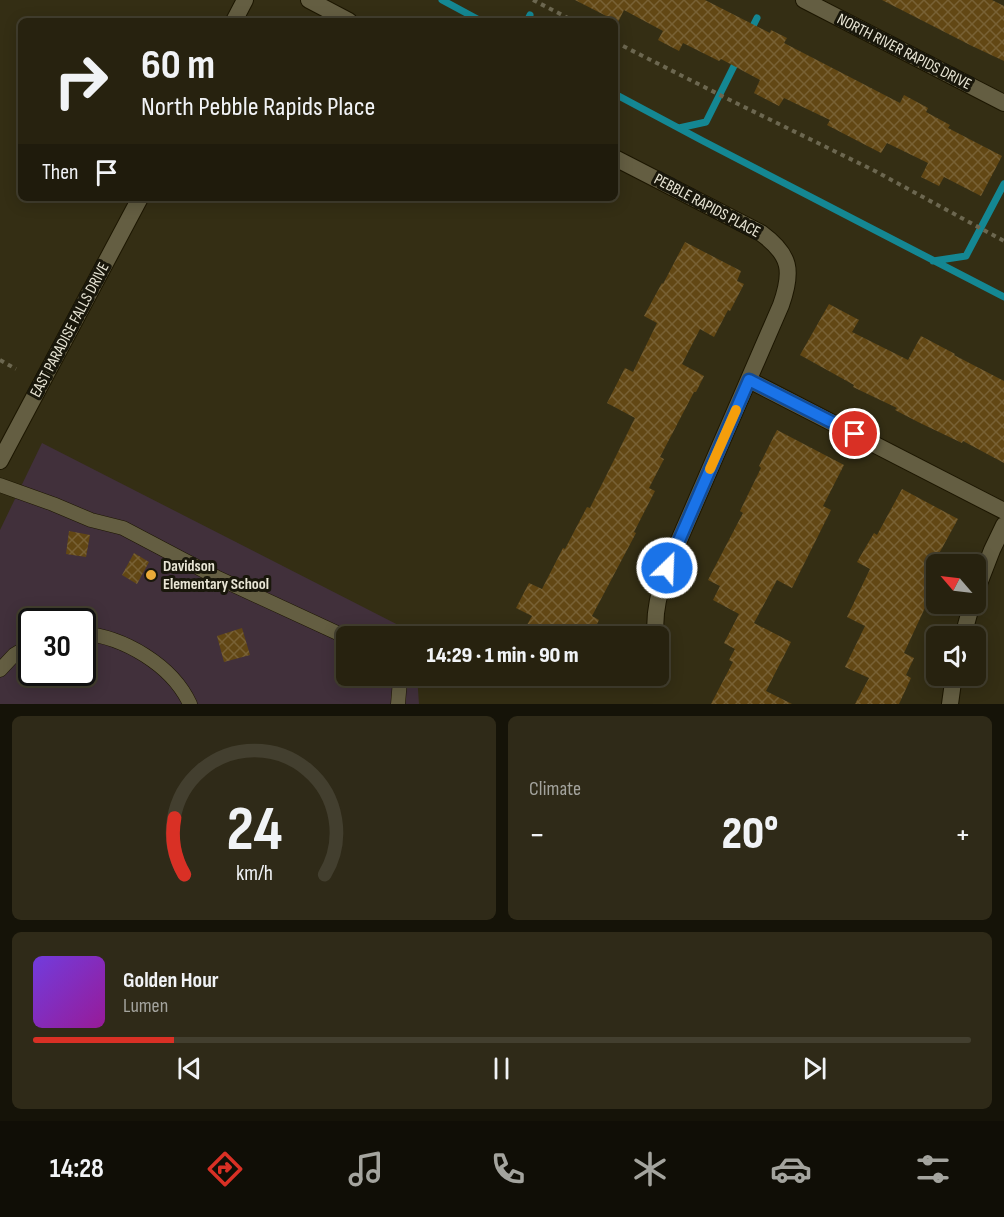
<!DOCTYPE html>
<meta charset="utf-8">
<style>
body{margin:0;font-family:"Sofia Sans Condensed",sans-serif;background:#2f2a18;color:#f1f3f6;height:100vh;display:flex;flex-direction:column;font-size:22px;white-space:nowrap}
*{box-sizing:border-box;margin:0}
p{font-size:20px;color:#a4a49e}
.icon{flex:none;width:33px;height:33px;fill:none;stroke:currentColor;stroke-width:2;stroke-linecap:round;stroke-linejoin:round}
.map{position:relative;height:704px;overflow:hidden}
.sheet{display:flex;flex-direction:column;gap:12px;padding:12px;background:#151308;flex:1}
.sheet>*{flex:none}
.hud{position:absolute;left:18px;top:18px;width:600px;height:183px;border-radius:9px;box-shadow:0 3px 15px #0003,0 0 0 2px #433f2f;background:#27220f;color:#f1f3f6;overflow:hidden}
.needle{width:39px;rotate:298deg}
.controls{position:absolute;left:926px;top:554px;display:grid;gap:12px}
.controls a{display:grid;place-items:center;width:60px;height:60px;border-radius:9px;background:#27220f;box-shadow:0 3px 15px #0003,0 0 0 2px #433f2f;font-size:30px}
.speed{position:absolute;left:18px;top:608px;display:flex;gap:12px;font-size:30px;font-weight:700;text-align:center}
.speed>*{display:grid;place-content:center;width:78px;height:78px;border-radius:50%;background:#27220f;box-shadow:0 3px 15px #0003,0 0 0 2px #433f2f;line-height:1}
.speed .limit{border:3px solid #111;border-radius:9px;background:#fff;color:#111}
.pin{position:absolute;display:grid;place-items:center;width:51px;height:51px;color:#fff;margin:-26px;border:3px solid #fff;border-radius:50%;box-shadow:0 2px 6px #0007}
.me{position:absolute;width:66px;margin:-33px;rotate:24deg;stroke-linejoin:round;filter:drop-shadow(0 0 4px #0008)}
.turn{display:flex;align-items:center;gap:21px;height:126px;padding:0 24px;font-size:27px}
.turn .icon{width:78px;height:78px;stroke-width:2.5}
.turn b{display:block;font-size:42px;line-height:51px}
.then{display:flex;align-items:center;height:57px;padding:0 24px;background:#0003;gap:12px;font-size:22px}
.big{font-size:45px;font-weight:800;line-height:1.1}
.sheet .tile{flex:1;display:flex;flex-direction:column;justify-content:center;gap:9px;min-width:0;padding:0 21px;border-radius:9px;background:#2f2a18}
.sheet .dial{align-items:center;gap:0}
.dial svg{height:156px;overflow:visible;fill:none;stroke:#433f2f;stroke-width:7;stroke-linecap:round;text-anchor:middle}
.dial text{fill:#f1f3f6;stroke:none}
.song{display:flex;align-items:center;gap:18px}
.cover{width:72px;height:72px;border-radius:9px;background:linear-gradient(135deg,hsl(260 70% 55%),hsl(300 70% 35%))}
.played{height:6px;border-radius:3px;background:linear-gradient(90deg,#d93025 15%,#433f2f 15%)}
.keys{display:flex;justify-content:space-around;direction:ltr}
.heat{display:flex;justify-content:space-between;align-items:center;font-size:33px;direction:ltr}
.sheet .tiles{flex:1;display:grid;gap:12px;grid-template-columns:1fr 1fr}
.tile:last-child{grid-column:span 2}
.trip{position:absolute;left:336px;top:626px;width:333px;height:60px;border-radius:9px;background:#27220f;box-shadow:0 3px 15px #0003,0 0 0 2px #433f2f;font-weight:800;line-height:60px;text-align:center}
.menu{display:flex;height:96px;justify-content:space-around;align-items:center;background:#100e06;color:#a4a49e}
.menu .icon{width:42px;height:42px}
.menu .active{color:#d93025}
.menu b{font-size:27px;color:#f1f3f6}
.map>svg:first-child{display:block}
</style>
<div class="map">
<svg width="1004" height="704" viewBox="0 0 1004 704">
<defs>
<pattern id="building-cross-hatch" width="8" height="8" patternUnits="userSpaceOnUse" patternTransform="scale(1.5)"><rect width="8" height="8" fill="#624714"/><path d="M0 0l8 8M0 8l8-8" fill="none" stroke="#786135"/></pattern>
</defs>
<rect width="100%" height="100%" fill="#342e14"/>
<path fill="#41303b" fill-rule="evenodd" d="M42,443L410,631L411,636H346V675H417L419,704H0V530ZM32,621H82V672H32Z"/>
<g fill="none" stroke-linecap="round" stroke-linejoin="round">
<path stroke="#148793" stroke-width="7" d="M442,0L481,21
M527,21L530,15
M750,32L757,18
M615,94L703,141L1004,297
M679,128L706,122L738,58
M933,261L966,256L1004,184"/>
</g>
<path fill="url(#building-cross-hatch)" d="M575,0H705L770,33L771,30L787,38L784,43L900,103L904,95L928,108L926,112L950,125L948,128L1002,156L981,196L944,177L939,186L921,177L928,163L887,143L881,153L827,125L830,120L784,98L779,106L754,93L760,80L721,59L719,61L683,43L679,51L658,40L663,31L624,10L618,22Z
M882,0H992L1004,6V61L972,46Z
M685,242L741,271L737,281L744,284L730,311L728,310L714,337L700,329L682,364L704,376L696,392H694L660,457L664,459L649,488L655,491L634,532L636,533L592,616L599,620L591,636H583L568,628L564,636H548L527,625L532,616L516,608L529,583L542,589L563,548L565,549L587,507L590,508L635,418L607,403L625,368L633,372L657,323L644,316L662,283L663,284Z
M829,304L859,320L852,332L908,360L921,336L955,354L954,355L1004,381V463L963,441L962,443L918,422L895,410L897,408L853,387L854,385L800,355Z
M777,430L844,465L823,506L831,510L792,588L777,580L754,623L791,642L766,691L792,704H711L733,662L729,660L735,649L724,643L739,614L713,600L720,586L708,580L743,513L740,511L761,468L759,466Z
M902,489L958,519L936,559V584L904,653L914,658L906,675L911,678L899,704H855L869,678L845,667L865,626L847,617L870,569L857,562L874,533L877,535Z
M69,531L90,535L86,557L66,554Z
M134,553L149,562L137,584L122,575Z
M242,628L250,655L224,662L217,636Z"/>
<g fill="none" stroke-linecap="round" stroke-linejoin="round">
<defs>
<path id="service" d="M0,485L53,504L91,520L123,528L216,577L346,637
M82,633C124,637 172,665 190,704
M0,670L14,655L32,644
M396,675L400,680L398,704"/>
<path id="minor" d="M309,0L349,21
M804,0L1004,103
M234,21L245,0
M615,158L761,233C791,255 793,271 781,305L667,568C660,590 653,613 656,636
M749,380L1004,511
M0,461L140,198
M975,594L992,550L1004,525
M963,636L972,603
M950,704L954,675"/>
</defs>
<use href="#service" stroke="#1c1600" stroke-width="15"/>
<use href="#minor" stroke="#1c1600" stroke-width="18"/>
<path stroke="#6c6750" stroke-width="4" stroke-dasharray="4.5 4.5" stroke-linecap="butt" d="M533,0L574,21
M615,42L730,100L875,171L1004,241
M0,360L16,369"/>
<use href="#service" stroke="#645e42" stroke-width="14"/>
<use href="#minor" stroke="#645e42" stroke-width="16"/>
</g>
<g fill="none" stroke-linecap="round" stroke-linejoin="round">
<defs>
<path id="route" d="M667,568L749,380L855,434"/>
</defs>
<use href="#route" stroke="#114b97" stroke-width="15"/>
<use href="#route" stroke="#1a73e8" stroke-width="10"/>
<path stroke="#f59e0b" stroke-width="10" d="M710,469L736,410"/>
</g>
<circle fill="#eaaa38" stroke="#19170b" stroke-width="2" cx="151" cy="575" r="6"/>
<g text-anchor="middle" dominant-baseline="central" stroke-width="6" stroke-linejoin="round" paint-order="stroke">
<g font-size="16" fill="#e8e5d5" stroke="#19170b">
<text transform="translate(904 52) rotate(27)">NORTH RIVER RAPIDS DRIVE</text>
<text transform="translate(707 206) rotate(28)">PEBBLE RAPIDS PLACE</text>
<text transform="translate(70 330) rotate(-62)">EAST PARADISE FALLS DRIVE</text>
</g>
<g font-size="16" font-weight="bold" fill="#e8e5d5" stroke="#19170b" text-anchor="start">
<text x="163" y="566">Davidson<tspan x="163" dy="18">Elementary School</tspan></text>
</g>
</g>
</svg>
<div class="controls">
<a><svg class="needle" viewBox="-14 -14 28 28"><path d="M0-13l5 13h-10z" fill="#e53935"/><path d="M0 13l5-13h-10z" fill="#a4a49e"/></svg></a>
<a><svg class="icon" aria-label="sound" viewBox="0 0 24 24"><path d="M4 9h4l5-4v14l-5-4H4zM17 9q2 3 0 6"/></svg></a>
</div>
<div class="speed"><div class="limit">30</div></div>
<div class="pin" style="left:855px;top:434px;background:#d93025"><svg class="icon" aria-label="arrive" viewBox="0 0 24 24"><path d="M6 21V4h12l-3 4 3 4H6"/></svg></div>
<svg class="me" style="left:667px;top:568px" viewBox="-20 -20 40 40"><circle r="17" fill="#1a73e8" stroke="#fff" stroke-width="3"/><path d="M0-11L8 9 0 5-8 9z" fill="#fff"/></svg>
<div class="trip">14:29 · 1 min · 90 m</div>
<div class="hud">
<div class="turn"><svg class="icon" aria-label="right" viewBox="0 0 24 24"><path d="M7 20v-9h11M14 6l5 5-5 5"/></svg><div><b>60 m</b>North Pebble Rapids Place</div></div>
<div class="then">Then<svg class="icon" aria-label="arrive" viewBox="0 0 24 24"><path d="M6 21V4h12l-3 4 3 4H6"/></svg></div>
</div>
</div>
<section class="sheet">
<div class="tiles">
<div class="tile dial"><svg viewBox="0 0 100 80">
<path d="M14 69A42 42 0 1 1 86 69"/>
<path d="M14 69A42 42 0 0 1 9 40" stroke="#d93025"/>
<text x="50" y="56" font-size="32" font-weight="700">24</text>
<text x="50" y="72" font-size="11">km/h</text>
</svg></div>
<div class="tile"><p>Climate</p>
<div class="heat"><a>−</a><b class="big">20°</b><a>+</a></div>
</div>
<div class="tile">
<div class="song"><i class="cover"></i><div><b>Golden Hour</b><p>Lumen</p></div></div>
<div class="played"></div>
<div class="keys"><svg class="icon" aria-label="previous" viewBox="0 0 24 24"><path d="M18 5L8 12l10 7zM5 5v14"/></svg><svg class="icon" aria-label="pause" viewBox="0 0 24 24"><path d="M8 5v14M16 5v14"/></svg><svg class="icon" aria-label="next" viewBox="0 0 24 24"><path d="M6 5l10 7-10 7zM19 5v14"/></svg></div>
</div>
</div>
</section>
<nav class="menu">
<b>14:28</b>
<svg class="icon active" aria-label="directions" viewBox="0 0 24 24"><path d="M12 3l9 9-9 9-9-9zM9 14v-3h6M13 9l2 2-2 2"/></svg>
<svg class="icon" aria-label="music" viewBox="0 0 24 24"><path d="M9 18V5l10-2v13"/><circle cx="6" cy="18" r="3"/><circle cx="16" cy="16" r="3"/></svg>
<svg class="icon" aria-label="phone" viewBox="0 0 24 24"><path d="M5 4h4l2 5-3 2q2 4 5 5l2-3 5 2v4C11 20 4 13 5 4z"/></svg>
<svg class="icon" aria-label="climate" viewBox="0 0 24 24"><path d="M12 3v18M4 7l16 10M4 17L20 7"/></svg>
<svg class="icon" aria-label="car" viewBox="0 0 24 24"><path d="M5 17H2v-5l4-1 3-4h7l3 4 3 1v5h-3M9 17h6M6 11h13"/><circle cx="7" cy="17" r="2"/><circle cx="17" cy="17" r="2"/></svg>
<svg class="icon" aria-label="filters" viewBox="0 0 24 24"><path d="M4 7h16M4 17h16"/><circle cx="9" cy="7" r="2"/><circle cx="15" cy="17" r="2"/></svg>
</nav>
